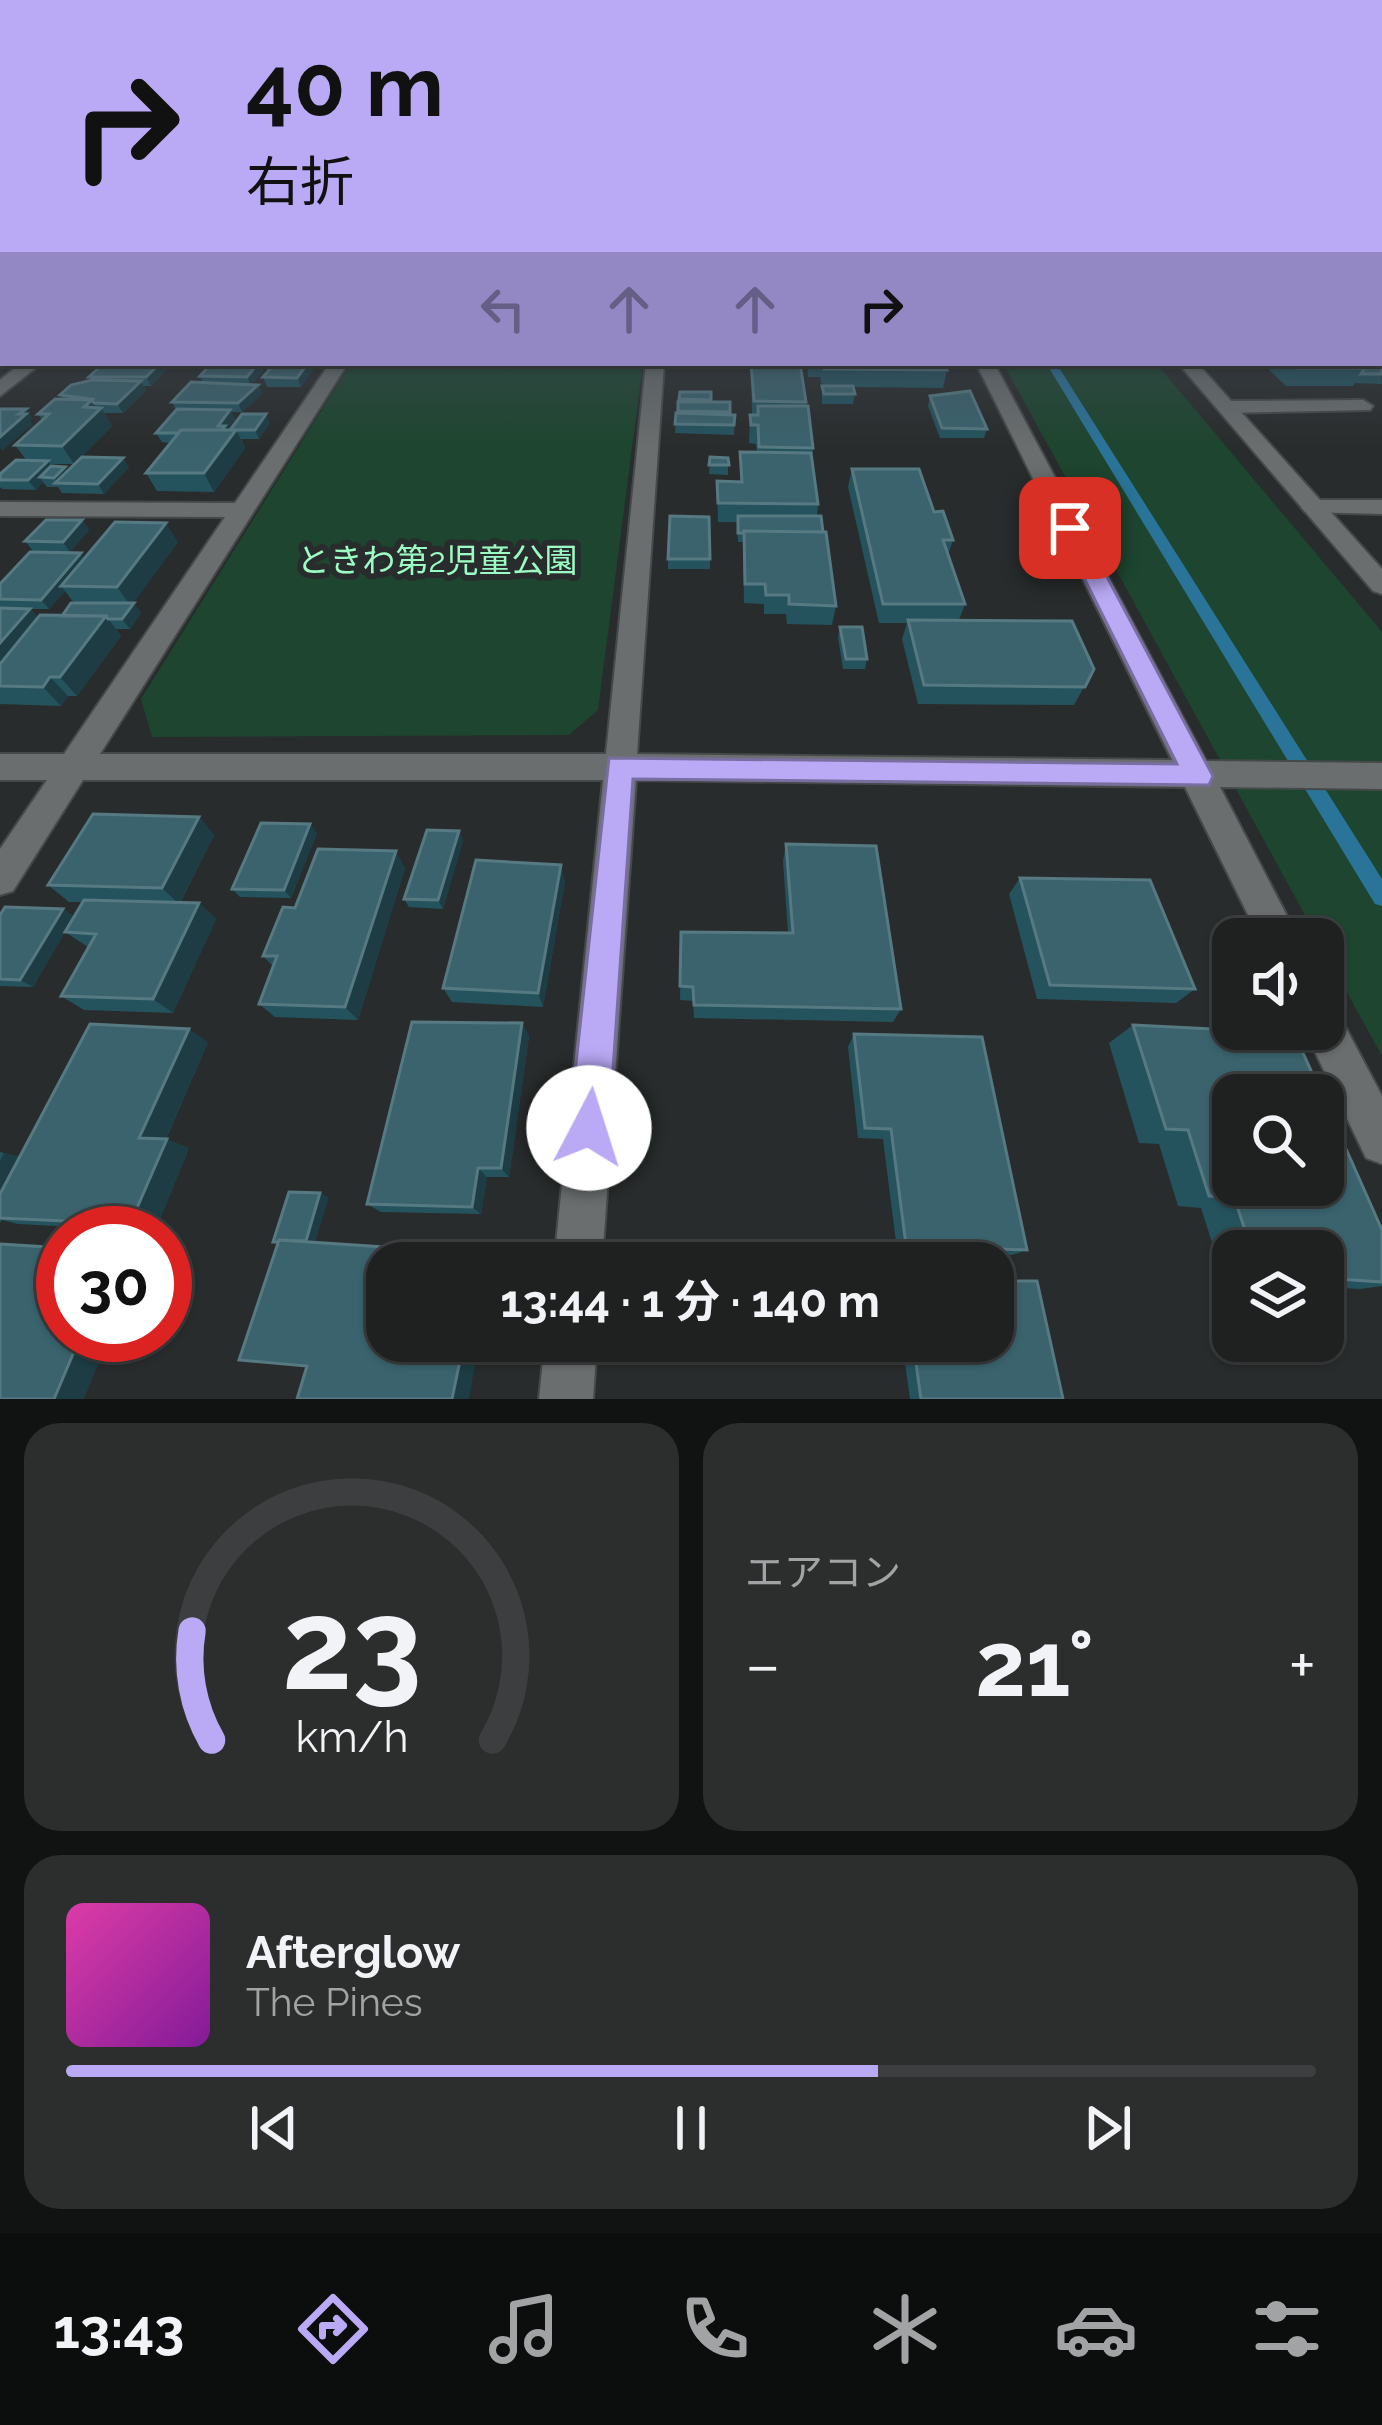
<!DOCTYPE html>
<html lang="ja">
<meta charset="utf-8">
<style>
body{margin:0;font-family:Raleway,"Noto Sans JP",sans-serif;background:#2c2e2e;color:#f1f3f6;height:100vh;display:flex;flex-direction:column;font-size:45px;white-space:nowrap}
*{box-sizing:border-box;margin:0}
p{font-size:39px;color:#a1a3a5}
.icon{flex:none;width:66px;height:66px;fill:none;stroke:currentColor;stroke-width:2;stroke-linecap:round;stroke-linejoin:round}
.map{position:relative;height:1399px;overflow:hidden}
.side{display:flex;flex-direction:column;gap:24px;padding:24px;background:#111212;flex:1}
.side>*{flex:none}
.top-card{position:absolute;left:0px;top:0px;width:1383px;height:366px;box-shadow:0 3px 9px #0004,0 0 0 3px #3c3e3f;background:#baaaf6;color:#111;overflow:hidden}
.fabs{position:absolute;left:1212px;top:918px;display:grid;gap:24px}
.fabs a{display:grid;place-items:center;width:132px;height:132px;border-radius:24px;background:#1f2121;box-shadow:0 3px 9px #0004,0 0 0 3px #3c3e3f;font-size:60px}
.speed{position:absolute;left:36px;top:1206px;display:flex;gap:24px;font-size:60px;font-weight:700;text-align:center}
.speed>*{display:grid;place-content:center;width:156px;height:156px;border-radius:50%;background:#1f2121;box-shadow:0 3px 9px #0004,0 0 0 3px #3c3e3f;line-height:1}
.speed .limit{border:18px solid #d22;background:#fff;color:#111}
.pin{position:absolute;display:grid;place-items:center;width:102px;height:102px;color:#fff;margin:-51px;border-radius:24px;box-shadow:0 6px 18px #0006}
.me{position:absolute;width:132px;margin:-66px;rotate:5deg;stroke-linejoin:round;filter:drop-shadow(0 0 9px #0008)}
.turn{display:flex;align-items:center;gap:42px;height:252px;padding:0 48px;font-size:54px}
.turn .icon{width:156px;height:156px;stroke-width:2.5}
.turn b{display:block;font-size:84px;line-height:102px}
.lanes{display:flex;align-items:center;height:114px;padding:0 48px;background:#0003;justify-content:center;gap:60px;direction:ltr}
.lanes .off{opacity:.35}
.big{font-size:90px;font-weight:700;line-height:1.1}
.side .widget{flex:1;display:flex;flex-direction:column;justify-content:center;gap:18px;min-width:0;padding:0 42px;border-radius:36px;background:#2c2e2e}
.side .dial{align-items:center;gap:0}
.dial svg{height:312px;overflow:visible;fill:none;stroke:#3c3e3f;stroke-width:7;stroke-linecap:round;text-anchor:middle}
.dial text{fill:#f1f3f6;stroke:none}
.song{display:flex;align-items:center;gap:36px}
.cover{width:144px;height:144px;border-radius:18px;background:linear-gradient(135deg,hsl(320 70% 55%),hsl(290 70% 35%))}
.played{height:12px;border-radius:6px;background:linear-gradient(90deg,#baaaf6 65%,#3c3e3f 65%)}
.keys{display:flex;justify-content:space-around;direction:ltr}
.heat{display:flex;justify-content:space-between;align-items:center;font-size:66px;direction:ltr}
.side .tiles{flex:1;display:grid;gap:24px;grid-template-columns:1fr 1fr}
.widget:last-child{grid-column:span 2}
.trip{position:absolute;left:366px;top:1242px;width:648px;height:120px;border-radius:36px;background:#1f2121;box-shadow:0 3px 9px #0004,0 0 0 3px #3c3e3f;font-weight:700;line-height:120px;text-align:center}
.tabs{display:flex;height:192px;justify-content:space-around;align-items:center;background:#0c0d0d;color:#a1a3a5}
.tabs .icon{width:84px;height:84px}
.tabs .on{color:#baaaf6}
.tabs b{font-size:54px;color:#f1f3f6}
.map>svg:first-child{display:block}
</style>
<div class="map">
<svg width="1382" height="1399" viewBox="0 0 1382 1399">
<rect width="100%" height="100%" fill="#292c2c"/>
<path fill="#1d452f" d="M351,363H643L598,710L569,735L152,737L141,699Z
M1003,363H1156L1382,632V1056L1323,949V939H1318Z"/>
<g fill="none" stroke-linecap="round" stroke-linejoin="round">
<path fill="#2a7499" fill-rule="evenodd" d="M1046,363H1056L1382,879V906L1375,904Z"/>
<defs>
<path id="service" d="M1380,269H1382V279H1380Z
M1363,400L1373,406L1370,410L1226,413L1216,407L1226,401Z
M1313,500H1382V514L1305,512L1301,507Z"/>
<path id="minor" d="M1380,304H1382V316H1380Z
M21,363H42L0,396V380Z
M330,363H348L100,754H606L646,363H664L637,754L1172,760L976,363H994L1206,761L1382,763V789L1220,787L1299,939H1260L1185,787L636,780L602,1263H554L603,780H83L13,891L0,895V849L47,780H0V754H64L225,517L0,516V502L235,503Z
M1323,1005L1337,1011L1382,1096V1164L1366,1158L1304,1029H1323Z
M545,1341H597L593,1399H539Z"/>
<path id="tertiary" d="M1178,363H1197L1382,569V594L1373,591Z"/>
</defs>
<use href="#service" stroke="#464949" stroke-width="4"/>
<use href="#minor" stroke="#464949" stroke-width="4"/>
<use href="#tertiary" stroke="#464949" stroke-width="4"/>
<use href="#service" fill="#6a6e6e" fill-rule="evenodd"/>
<use href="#minor" fill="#6a6e6e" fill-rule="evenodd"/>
<use href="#tertiary" fill="#6a6e6e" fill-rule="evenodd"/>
</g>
<path fill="#24535e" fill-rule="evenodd" d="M3,296V363L9,364H0V298Z
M1380,317H1382V361H1380L1382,384L1355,383L1353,386H1286L1262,363H1380Z
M48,363H170L171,365L151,386H144L146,390L123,413H104L112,426L74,464H50L52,466L68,471L129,467L104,494L62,493L58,487H47L43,482L36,490L2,489L0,487V474L27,461L15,445L42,420L38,414L63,400L60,395L91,380L89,377L97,369L51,368Z
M212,363H265L266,367L251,385H258L262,394L242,412H231L235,419L227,429L270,423L259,439H241L245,448L214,492L157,491L146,473L170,443L162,442L156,433L176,410L172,402L203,382L200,376Z
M275,363H315L316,365L301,387H267L263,377Z
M751,363L806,402L813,448L812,459L818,504L817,516L836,606L832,625L787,624L786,614H764V604L744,603L743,542H738L737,522H718L717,481L740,482V452H757L756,444L749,443L750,415H752Z
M807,363H944L947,370L943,388L853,387L855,394L853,404H822V386L820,377H808Z
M680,392H711V402H730V415H735L734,435L675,433L676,413H678Z
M930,396L987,429L984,438H940L928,406Z
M710,457L728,458V475L709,474Z
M852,469L934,512L953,540L948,555L965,604L959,620L1094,669L1074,705L918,704L902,639L907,623H879L848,487Z
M709,517L710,569H668V559Z
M82,520L89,530L70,552L33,551L25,541Z
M178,542L133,603L141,613L130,629H116L121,636L77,696H68L61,706L0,704V584L85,558ZM65,591L74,603L62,616L38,618L31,609H49Z
M840,627L867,659L865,669H843L838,637Z
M199,817L214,835L180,903H199L216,919L173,1013L84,1010L61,996L88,947L65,932L33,987L0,986V915L63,909L74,917L83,902H69L48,885Z
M317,833L291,898L240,897L232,889Z
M463,840L443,909L409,907L404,899Z
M786,844L901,1009L893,1022L694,1018L693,1001L680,1000L681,932L788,933L783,861Z
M405,868L358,1020L275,1017L259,1004L273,966L263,956L295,908Z
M1020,878L1195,989L1176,1003L1037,999L1009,894Z
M565,881L543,1007L452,1002L443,988Z
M522,1023L529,1036L509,1177H487L481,1214L381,1212L367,1204Z
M1133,1025L1382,1230V1286L1360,1289L1323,1287V1251H1233V1281L1224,1280L1201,1208L1178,1206L1159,1144L1139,1143L1109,1043Z
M854,1034L1027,1250L1012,1255L897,1250L883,1139L858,1138L848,1047Z
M208,1042L166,1139L189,1148L155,1231L18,1224L2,1220L0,1223V1152L19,1157Z
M927,1341H993L1063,1399H910L905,1363H930Z"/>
<path fill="#1d3c43" d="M0,253H3V277L0,279Z
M160,363H170L171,365L151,386L146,377Z
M258,363H265L266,367L251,386L247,377Z
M308,363H315L316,365L301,387L297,378Z
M141,381L146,390L123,413L117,404Z
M258,385L262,394L242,412L238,403Z
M92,400L98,410L101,408L112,426L74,464L62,446L84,407Z
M26,409L32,418L30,420L33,424L2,451L0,448V437Z
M230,410L235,419L227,429L230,435L218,426Z
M266,414L270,423L259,439L255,430Z
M236,430L245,448L214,492L204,473Z
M123,458L129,467L104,494L98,484Z
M48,461L55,471L40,477L43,482L36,490L28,480Z
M65,467L72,476L58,483L54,478Z
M82,520L89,530L70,552L63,542Z
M166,523L178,542L131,606L117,587Z
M81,553L89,563L61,586L65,591L49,609L41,600Z
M134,603L141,613L130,629L122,619Z
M30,609L39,618L0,664V643Z
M106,616L121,636L77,696L60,677Z
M50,677L68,696L61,706L43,687Z
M199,817L214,835L179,904L162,888Z
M310,824L317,833L291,898L284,890Z
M459,831L463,840L443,909L438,900Z
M396,851L405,868L358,1020L345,1007Z
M561,865L565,881L543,1007L538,993Z
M199,903L216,919L173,1013L153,999Z
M63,909L74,917L33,987L20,980Z
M522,1023L529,1036L509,1177L501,1168Z
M189,1029L208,1042L162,1147L139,1138Z
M167,1139L189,1148L155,1231L130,1224Z
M4,1153L33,1162L0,1218V1161Z
M478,1168L487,1177L481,1214L472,1207Z
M320,1193L329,1197L314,1246L306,1243Z
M444,1251L460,1258L459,1263H442Z
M81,1335H110L84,1399H54Z
M464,1341H479L469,1399H452Z"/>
<path fill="#3a636d" stroke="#567982" stroke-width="3" d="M1380,317H1382V343H1380Z
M0,339H3V355H0Z
M1380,360L1382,362V374H1361L1365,368L1358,363H1380Z
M104,363H160L146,377H89Z
M212,363H258L247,377L200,376Z
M275,363H308L297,378L263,377Z
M751,363H800L806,402L754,401Z
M823,363H944L947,370L824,369Z
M1291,363H1358L1365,368H1296Z
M92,380L141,381L117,404L94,403L92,400H89L91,399L60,395L71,385Z
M191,382L258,385L238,403L172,402Z
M822,386H853L855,394H824Z
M970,391L987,429L942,428L930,396Z
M680,392H711V400L679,399Z
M55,399L92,400L84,407L101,408L62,446L15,445L49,414H38Z
M678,402H730V412L678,411Z
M758,406H808L813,448L759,447L758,425H751L750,415H758Z
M0,409H26L19,414H26L0,437Z
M177,409L230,410L218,426H225L222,430H181L178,433H156Z
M676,413L735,415L734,425L675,424Z
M242,414H266L255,430H230Z
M181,430H236L204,473H146Z
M740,452L811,453L818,504L718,503L717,481L742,482Z
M82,457L123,458L98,484L55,483Z
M710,457L728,458L729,465H709Z
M16,460L48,461L28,480H0V474Z
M51,466L65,467L54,478L40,477Z
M852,469H919L934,512L943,511L953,540H943L965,604H883Z
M670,516L709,517L710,559H668Z
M738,516H821L823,532L744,531V533H738Z
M46,520H82L63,542L25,541Z
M115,522L166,523L117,587L61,586Z
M744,531L826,532L836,606L789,604V595H766L765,584H745Z
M30,552L81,553L41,600L0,599V584Z
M71,603H134L122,619H108L106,616H62Z
M0,608L30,609L0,643Z
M40,615L106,616L60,677H50L43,687L0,686V664Z
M908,620L1072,621L1094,669L1085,687L924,685Z
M840,627H862L867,659H846Z
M93,814L199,817L162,888L48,885Z
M261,823L310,824L284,890L232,889Z
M427,830L459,831L438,900L404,899Z
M786,844L876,846L901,1009L694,1005L693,987L680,986L681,932L793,933Z
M318,849L396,851L345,1007L259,1004L277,956H263L283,907L295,908Z
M476,860L561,865L538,993L443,988Z
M1020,878L1150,880L1195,989L1050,985Z
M84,900L199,903L153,999L61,996L96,934L65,932Z
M5,907L63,909L20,980L0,979V915Z
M412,1022L522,1023L501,1168H478L472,1207L367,1204Z
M90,1024L189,1029L139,1138L167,1139L130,1224L0,1218V1194Z
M1133,1025L1294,1033L1322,1095H1233V1185H1323V1097L1382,1230V1282L1323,1278V1251H1252L1234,1197L1209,1196L1188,1130L1166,1129Z
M854,1034L982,1037L1027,1250L906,1245L891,1129L865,1128Z
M289,1192L320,1193L306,1241L279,1240L278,1242H273Z
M279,1240L444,1251L442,1263H387V1341H464L452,1399H297L307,1366L239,1360Z
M0,1244L63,1248V1335H81L54,1399H0Z
M993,1281H1037L1063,1399H921L916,1363H942L939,1341H993Z"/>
<linearGradient id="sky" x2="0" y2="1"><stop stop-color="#171818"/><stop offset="0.56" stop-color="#434b56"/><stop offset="1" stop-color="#434b56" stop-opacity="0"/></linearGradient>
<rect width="1382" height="449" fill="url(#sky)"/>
<path fill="#baaaf6" stroke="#796ea0" stroke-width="3" d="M1063,524L1081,528L1213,776L1209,785L633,779L609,1128L603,1142L589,1148L575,1142L569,1128L609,758L1177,764L1059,528Z"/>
<g text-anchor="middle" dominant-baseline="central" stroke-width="12" stroke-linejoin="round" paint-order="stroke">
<g font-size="33" fill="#9bfdc4" stroke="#292c2c">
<text x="437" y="560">ときわ第2児童公園</text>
</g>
</g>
</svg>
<div class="fabs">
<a><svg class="icon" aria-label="sound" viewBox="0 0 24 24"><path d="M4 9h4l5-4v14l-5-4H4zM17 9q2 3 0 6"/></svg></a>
<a><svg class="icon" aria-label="search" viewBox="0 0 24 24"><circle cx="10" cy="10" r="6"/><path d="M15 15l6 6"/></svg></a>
<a><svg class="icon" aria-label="layers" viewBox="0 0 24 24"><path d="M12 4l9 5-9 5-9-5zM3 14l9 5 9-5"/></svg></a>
</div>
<div class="speed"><div class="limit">30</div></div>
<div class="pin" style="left:1070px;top:528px;background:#d93025"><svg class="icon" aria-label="arrive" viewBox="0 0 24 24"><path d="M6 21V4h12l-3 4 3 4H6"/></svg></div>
<svg class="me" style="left:589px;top:1128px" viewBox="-20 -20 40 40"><circle r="19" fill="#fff"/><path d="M0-13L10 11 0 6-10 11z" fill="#baaaf6"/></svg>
<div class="trip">13:44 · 1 分 · 140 m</div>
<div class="top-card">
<div class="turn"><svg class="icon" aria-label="right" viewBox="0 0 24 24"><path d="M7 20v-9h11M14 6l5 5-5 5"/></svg><div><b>40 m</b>右折</div></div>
<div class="lanes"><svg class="icon off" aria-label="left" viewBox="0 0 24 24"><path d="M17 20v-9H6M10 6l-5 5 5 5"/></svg><svg class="icon off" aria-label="ahead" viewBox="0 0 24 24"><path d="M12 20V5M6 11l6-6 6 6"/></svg><svg class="icon off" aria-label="ahead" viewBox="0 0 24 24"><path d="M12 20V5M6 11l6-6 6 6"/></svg><svg class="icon" aria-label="right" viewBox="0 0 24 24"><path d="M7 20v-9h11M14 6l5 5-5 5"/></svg></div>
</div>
</div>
<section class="side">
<div class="tiles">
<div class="widget dial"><svg viewBox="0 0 100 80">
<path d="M14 69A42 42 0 1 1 86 69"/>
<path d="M14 69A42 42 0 0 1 9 41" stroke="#baaaf6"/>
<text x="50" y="56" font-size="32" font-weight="700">23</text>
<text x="50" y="72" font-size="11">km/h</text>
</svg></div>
<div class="widget"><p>エアコン</p>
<div class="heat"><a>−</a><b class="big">21°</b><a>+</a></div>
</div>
<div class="widget">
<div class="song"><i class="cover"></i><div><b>Afterglow</b><p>The Pines</p></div></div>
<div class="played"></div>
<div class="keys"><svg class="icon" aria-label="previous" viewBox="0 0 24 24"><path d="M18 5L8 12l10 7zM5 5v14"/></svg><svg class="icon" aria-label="pause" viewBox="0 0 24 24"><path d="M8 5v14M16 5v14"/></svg><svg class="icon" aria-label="next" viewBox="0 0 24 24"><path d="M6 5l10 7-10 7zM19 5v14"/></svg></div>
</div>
</div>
</section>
<nav class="tabs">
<b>13:43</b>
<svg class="icon on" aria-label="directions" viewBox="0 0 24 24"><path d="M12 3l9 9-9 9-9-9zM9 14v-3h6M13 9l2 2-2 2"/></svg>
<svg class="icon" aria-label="music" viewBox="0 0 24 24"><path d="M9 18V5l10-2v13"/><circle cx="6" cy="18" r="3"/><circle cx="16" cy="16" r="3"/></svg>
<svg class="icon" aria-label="phone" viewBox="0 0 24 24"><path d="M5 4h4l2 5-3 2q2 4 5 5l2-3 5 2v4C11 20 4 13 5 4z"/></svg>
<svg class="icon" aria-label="climate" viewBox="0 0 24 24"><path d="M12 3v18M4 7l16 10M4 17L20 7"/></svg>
<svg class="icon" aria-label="car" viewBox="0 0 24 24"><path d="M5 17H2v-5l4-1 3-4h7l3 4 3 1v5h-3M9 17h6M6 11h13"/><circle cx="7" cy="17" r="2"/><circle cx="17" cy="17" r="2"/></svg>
<svg class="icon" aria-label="filters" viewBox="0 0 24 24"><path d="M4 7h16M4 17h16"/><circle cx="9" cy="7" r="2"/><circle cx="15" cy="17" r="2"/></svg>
</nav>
